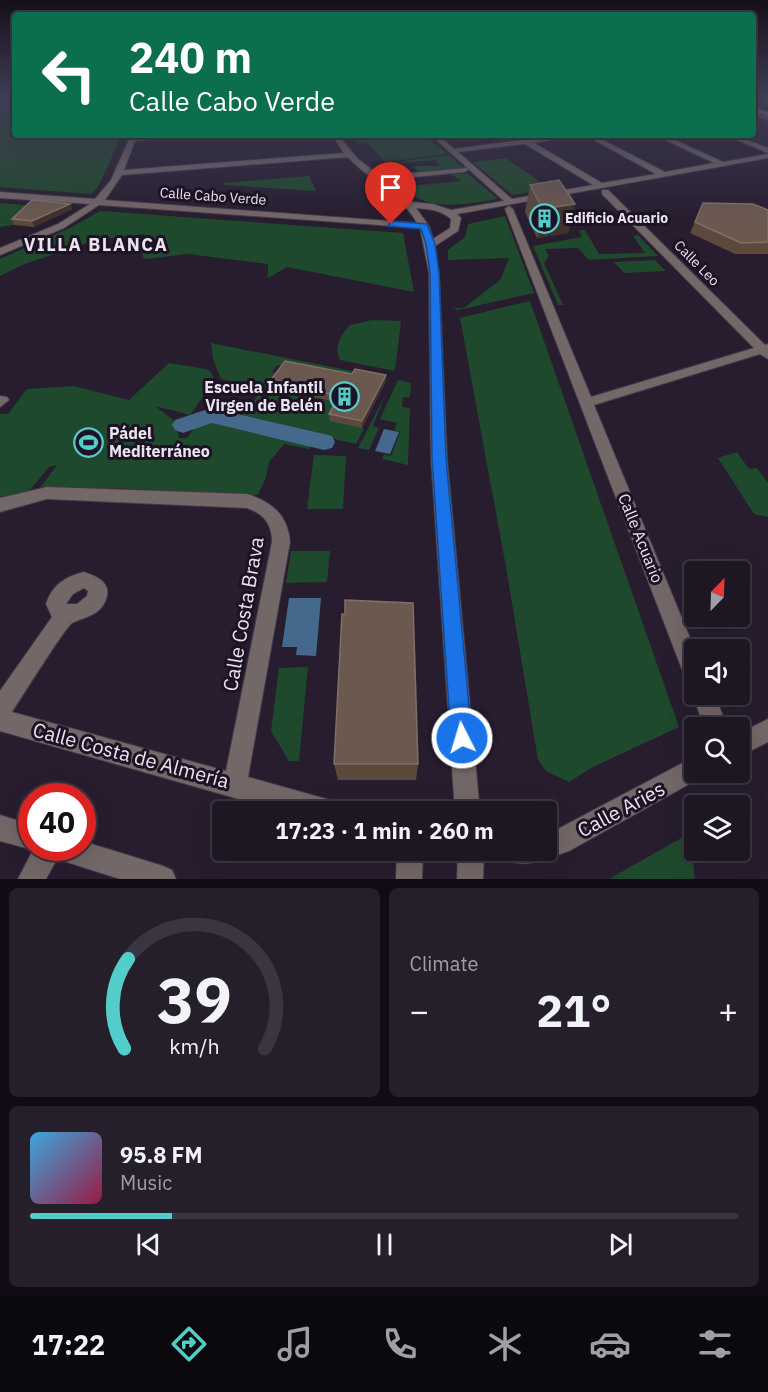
<!DOCTYPE html>
<meta charset="utf-8">
<style>
body{margin:0;font-family:"IBM Plex Sans",sans-serif;background:#251f2b;color:#f1f3f6;height:100vh;display:flex;flex-direction:column;font-size:22px;white-space:nowrap}
*{box-sizing:border-box;margin:0}
p{font-size:20px;color:#a09fa6}
.icon{flex:none;width:33px;height:33px;fill:none;stroke:currentColor;stroke-width:2;stroke-linecap:round;stroke-linejoin:round}
.map{position:relative;height:879px;overflow:hidden}
.details{display:flex;flex-direction:column;gap:9px;padding:9px;background:#100c13;flex:1}
.details>*{flex:none}
.top-card{position:absolute;left:12px;top:12px;width:744px;height:126px;border-radius:6px;box-shadow:0 6px 24px #0002,0 0 0 2px #3b3541;background:#0b6e4f;color:#fff;overflow:hidden}
.needle{width:39px;rotate:23deg}
.fabs{position:absolute;left:684px;top:561px;display:grid;gap:12px}
.fabs a{display:grid;place-items:center;width:66px;height:66px;border-radius:6px;background:#1d1623;box-shadow:0 6px 24px #0002,0 0 0 2px #3b3541;font-size:30px}
.speed{position:absolute;left:18px;top:783px;display:flex;gap:12px;font-size:30px;font-weight:700;text-align:center}
.speed>*{display:grid;place-content:center;width:78px;height:78px;border-radius:50%;background:#1d1623;box-shadow:0 6px 24px #0002,0 0 0 2px #3b3541;line-height:1}
.speed .limit{border:9px solid #d22;background:#fff;color:#111}
.pin{position:absolute;display:grid;place-items:center;width:51px;height:51px;color:#fff;margin:-62px -26px;border-radius:50% 50% 50% 0;rotate:-45deg;box-shadow:0 0 6px #0007}
.pin .icon{rotate:45deg}
.me{position:absolute;width:66px;margin:-33px;rotate:355deg;stroke-linejoin:round;filter:drop-shadow(0 0 4px #0008)}
.turn{display:flex;align-items:center;gap:21px;height:126px;padding:0 18px;font-size:27px}
.turn .icon{width:78px;height:78px;stroke-width:2.5}
.turn b{display:block;font-size:42px;line-height:51px}
.big{font-size:45px;font-weight:700;line-height:1.1}
.details .tile{flex:1;display:flex;flex-direction:column;justify-content:center;gap:9px;min-width:0;padding:0 21px;border-radius:9px;background:#251f2b}
.details .dial{align-items:center;gap:0}
.dial svg{height:156px;overflow:visible;fill:none;stroke:#3b3541;stroke-width:7;stroke-linecap:round;text-anchor:middle}
.dial text{fill:#f1f3f6;stroke:none}
.song{display:flex;align-items:center;gap:18px}
.cover{width:72px;height:72px;border-radius:9px;background:linear-gradient(135deg,hsl(200 70% 55%),hsl(340 70% 35%))}
.played{height:6px;border-radius:3px;background:linear-gradient(90deg,#53cdca 20%,#3b3541 20%)}
.keys{display:flex;justify-content:space-around;direction:ltr}
.heat{display:flex;justify-content:space-between;align-items:center;font-size:33px;direction:ltr}
.details .tiles{flex:1;display:grid;gap:9px;grid-template-columns:1fr 1fr}
.tile:last-child{grid-column:span 2}
.trip{position:absolute;left:212px;top:801px;width:345px;height:60px;border-radius:6px;background:#1d1623;box-shadow:0 6px 24px #0002,0 0 0 2px #3b3541;font-weight:700;line-height:60px;text-align:center}
.tab-bar{display:flex;height:96px;justify-content:space-around;align-items:center;background:#0c090e;color:#a09fa6}
.tab-bar .icon{width:42px;height:42px}
.tab-bar .current{color:#53cdca}
.tab-bar b{font-size:27px;color:#f1f3f6}
.map>svg:first-child{display:block}
</style>
<div class="map">
<svg width="768" height="879" viewBox="0 0 768 879">
<rect width="100%" height="100%" fill="#271d2f"/>
<path fill="#1f492c" d="M15,101V135H122L98,187L91,194L0,187V102Z
M352,135H426L447,154L385,162L367,143L358,144Z
M449,155L463,168L418,172L414,166H439L436,160L374,165Z
M506,158L550,189L512,195L473,162Z
M466,172L498,199C464,205 429,212 401,187L462,181L450,174H467Z
M309,176L316,191L224,185V183Z
M0,203L34,206L14,225L0,227Z
M100,211L403,233L414,292L287,267L268,278V264L187,254L147,259L143,258L142,243L145,234L96,240L22,265L0,276V259L70,228Z
M505,216L534,293L458,310L452,308H464L501,279L509,258L448,260V250L465,237L468,224Z
M579,230H585L599,254L645,253L633,236L638,235L658,256L589,260L578,248L545,249L549,256L544,263L563,305H558L533,246L582,237Z
M655,260L666,271L624,273L614,262Z
M530,301L679,727L593,767L569,782L546,771L538,760L506,567L460,318Z
M372,320L401,321L395,371L340,360C333,347 341,335 350,325Z
M211,343L352,371L350,375L352,380L277,365L272,372L275,373L265,387L339,403L364,429L356,444L241,417L262,390L221,379L213,359Z
M169,363L206,369L211,372L215,380L190,415L155,406L176,422L179,438H187L199,422L209,419L313,444L309,449L284,444L269,462L266,477L258,495L113,488H40L57,465L49,467L30,490L0,500V414H8L27,389L74,386L129,400Z
M398,380L411,383L410,397H403L402,407L410,408L408,465L382,459L384,454L391,456L400,432L394,430L397,423L380,419Z
M385,395L373,426L379,428L369,450L358,448Z
M737,452L749,469L757,468L768,483V517L754,514L718,458Z
M314,455L346,456L343,509H307Z
M291,551H330L327,582L286,583Z
M308,667L299,761H289L271,731L279,668Z
M689,830L695,879H609L685,836Z"/>
<path fill="#45688d" d="M384,429L399,432L390,454L375,451Z
M289,598H321L316,656L296,655L297,647H282Z"/>
<g fill="none" stroke-linecap="round" stroke-linejoin="round">
<path fill="#45688d" fill-rule="evenodd" d="M211,408L324,434L332,436L335,442L332,448L324,450L212,423L183,433L175,430L172,425L175,420Z"/>
<defs>
<path id="minor" d="M753,96L768,100V104L753,99Z
M753,111L768,116V120L753,115Z
M131,135H192L135,141L124,170L344,153L332,135H338L357,158L380,176L467,168L468,170L464,172L385,180L411,202L433,204L451,210L504,201L431,135H438L454,149L560,135H579L534,143L602,183L656,174L585,135H593L665,172L714,163L655,135H664L723,162L768,154V158L457,214L461,218L458,231L435,246L439,273L447,458L480,812H455L431,458L429,273L420,228L99,205L64,228L0,255V248L58,224L90,204L0,198V192L95,199L111,180ZM525,144L593,185L512,199L458,152ZM348,157C370,181 401,194 417,223L105,200L122,175ZM416,208C429,209 441,210 451,219L450,228L433,239L429,226Z
M725,135H734L768,148V153Z
M602,190H608L765,345L768,344V359L760,354L594,405L695,650L694,683L686,680L683,672L505,209L509,206L513,209L591,397L754,348L602,194Z
M0,396L7,397L9,400L0,407Z
M47,487L247,494C272,502 288,515 290,542L248,777L330,800L339,803L342,812H284L0,731V691L52,617L46,604C53,584 65,577 84,572C95,576 110,581 107,596C102,616 86,616 72,623C66,626 20,700 12,712L226,771L272,542C272,524 264,514 247,508L47,499L0,512V498ZM84,588L88,591L87,596L77,604H66L73,594Z
M694,688V694H714L728,728H705L692,694Z
M768,719V742L740,756V733Z
M694,757V772H704L702,777L569,851L546,859L543,858C532,866 515,864 503,859L499,850H546V833L556,830Z
M0,815L32,825V848H82V841L163,866L172,870L176,879H120L57,859L46,879H18L33,850L0,841Z
M397,850H423L422,879H396Z
M458,850H484L483,879H457Z"/>
<path id="major" d="M753,107L768,112V116L753,111Z"/>
</defs>
<use href="#minor" stroke="#42394a" stroke-width="2"/>
<use href="#major" stroke="#42394a" stroke-width="2"/>
<use href="#minor" fill="#746768" fill-rule="evenodd"/>
<use href="#major" fill="#c7acaf" fill-rule="evenodd"/>
</g>
<path fill="#5c493c" d="M530,185L575,204L568,233L537,238L525,212Z
M70,204L72,209L34,227L14,225L12,219Z
M768,210V254H735L690,233L695,222Z
M352,374L386,375V381L362,428L330,421L329,414L336,402L271,388L270,381Z
M334,764H418L416,780H338Z"/>
<path fill="#40302e" d="M70,204L72,209L34,227L32,221Z
M575,204L568,233L537,238L543,209Z
M386,375V381L362,428V421Z"/>
<path fill="#6b594f" stroke="#7f6f68" stroke-width="1.5" d="M559,180L575,204L543,209L530,185Z
M32,200L70,204L32,221L12,219Z
M703,203L753,204L768,210V242L741,243L695,222Z
M285,361L352,374L355,369L386,375L362,421L329,414L339,396L270,381Z
M345,600L413,603L418,764H334L342,614H345Z"/>
<linearGradient id="sky" x2="0" y2="1"><stop stop-color="#15101a"/><stop offset="0.44" stop-color="#414058"/><stop offset="1" stop-color="#414058" stop-opacity="0"/></linearGradient>
<rect width="768" height="219" fill="url(#sky)"/>
<path fill="#1a73e8" stroke="#114b97" stroke-width="1.5" d="M391,221L427,224L435,244L439,273L446,458L472,738L469,746L462,749L454,746L451,738L432,458L430,273L426,244L421,229L388,226Z"/>
<defs>
<symbol id="building-ring" viewBox="-11 -11 22 22"><circle r="9.5" fill="#1d1325" stroke="#53cdca" stroke-width="1.5"/><path d="M-4-6H4V6H1V3H-1V6H-4ZM-2.5-4.3h1.7v1.8h-1.7ZM.8-4.3h1.7v1.8H.8ZM-2.5-1h1.7V.8h-1.7ZM.8-1h1.7V.8H.8Z" fill="#53cdca"/></symbol>
<symbol id="stadium-ring" viewBox="-11 -11 22 22"><circle r="9.5" fill="#1d1325" stroke="#53cdca" stroke-width="1.5"/><path d="M0-5a6.5 5 0 1 0 0 10a6.5 5 0 1 0 0-10ZM-3.5-1.8h7v3.6h-7Z" fill="#53cdca"/></symbol>
</defs>
<g fill-rule="evenodd">
<use href="#building-ring" x="528" y="202" width="33" height="33"/>
<use href="#building-ring" x="328" y="380" width="33" height="33"/>
<use href="#stadium-ring" x="72" y="426" width="33" height="33"/>
</g>
<g text-anchor="middle" dominant-baseline="central" stroke-width="6" stroke-linejoin="round" paint-order="stroke">
<g font-size="14" fill="#eae4f1" stroke="#1d1325">
<text transform="translate(213 196) rotate(4)">Calle Cabo Verde</text>
<text transform="translate(697 263) rotate(45)">Calle Leo</text>
</g>
<g font-size="14" font-weight="bold" fill="#eae4f1" stroke="#1d1325" text-anchor="start">
<text x="565" y="218">Edificio Acuario</text>
</g>
<g font-size="16" font-weight="bold" fill="#eae4f1" stroke="#1d1325" text-anchor="end">
<text x="323" y="387">Escuela Infantil<tspan x="323" dy="18">Virgen de Belén</tspan></text>
<text x="109" y="433" text-anchor="start">Pádel<tspan x="109" dy="18">Mediterráneo</tspan></text>
</g>
<g font-size="16" fill="#eae4f1" stroke="#1d1325">
<text transform="translate(641 538) rotate(68)">Calle Acuario</text>
</g>
<g font-size="18" font-weight="bold" letter-spacing="1.5" fill="#eae4f1" stroke="#1d1325">
<text x="96" y="244">VILLA BLANCA</text>
</g>
<g font-size="20" fill="#eae4f1" stroke="#1d1325">
<text transform="translate(243 614) rotate(-80)">Calle Costa Brava</text>
<text transform="translate(131 755) rotate(15)">Calle Costa de Almería</text>
<text transform="translate(621 809) rotate(-28)">Calle Aries</text>
</g>
</g>
</svg>
<div class="fabs">
<a><svg class="needle" viewBox="-14 -14 28 28"><path d="M0-13l5 13h-10z" fill="#e53935"/><path d="M0 13l5-13h-10z" fill="#a09fa6"/></svg></a>
<a><svg class="icon" aria-label="sound" viewBox="0 0 24 24"><path d="M4 9h4l5-4v14l-5-4H4zM17 9q2 3 0 6"/></svg></a>
<a><svg class="icon" aria-label="search" viewBox="0 0 24 24"><circle cx="10" cy="10" r="6"/><path d="M15 15l6 6"/></svg></a>
<a><svg class="icon" aria-label="layers" viewBox="0 0 24 24"><path d="M12 4l9 5-9 5-9-5zM3 14l9 5 9-5"/></svg></a>
</div>
<div class="speed"><div class="limit">40</div></div>
<div class="pin" style="left:391px;top:224px;background:#d93025"><svg class="icon" aria-label="arrive" viewBox="0 0 24 24"><path d="M6 21V4h12l-3 4 3 4H6"/></svg></div>
<svg class="me" style="left:462px;top:738px" viewBox="-20 -20 40 40"><circle r="17" fill="#1a73e8" stroke="#fff" stroke-width="3"/><path d="M0-11L8 9 0 5-8 9z" fill="#fff"/></svg>
<div class="trip">17:23 · 1 min · 260 m</div>
<div class="top-card">
<div class="turn"><svg class="icon" aria-label="left" viewBox="0 0 24 24"><path d="M17 20v-9H6M10 6l-5 5 5 5"/></svg><div><b>240 m</b>Calle Cabo Verde</div></div>
</div>
</div>
<section class="details">
<div class="tiles">
<div class="tile dial"><svg viewBox="0 0 100 80">
<path d="M14 69A42 42 0 1 1 86 69"/>
<path d="M14 69A42 42 0 0 1 16 23" stroke="#53cdca"/>
<text x="50" y="56" font-size="32" font-weight="700">39</text>
<text x="50" y="72" font-size="11">km/h</text>
</svg></div>
<div class="tile"><p>Climate</p>
<div class="heat"><a>−</a><b class="big">21°</b><a>+</a></div>
</div>
<div class="tile">
<div class="song"><i class="cover"></i><div><b>95.8 FM</b><p>Music</p></div></div>
<div class="played"></div>
<div class="keys"><svg class="icon" aria-label="previous" viewBox="0 0 24 24"><path d="M18 5L8 12l10 7zM5 5v14"/></svg><svg class="icon" aria-label="pause" viewBox="0 0 24 24"><path d="M8 5v14M16 5v14"/></svg><svg class="icon" aria-label="next" viewBox="0 0 24 24"><path d="M6 5l10 7-10 7zM19 5v14"/></svg></div>
</div>
</div>
</section>
<nav class="tab-bar">
<b>17:22</b>
<svg class="icon current" aria-label="directions" viewBox="0 0 24 24"><path d="M12 3l9 9-9 9-9-9zM9 14v-3h6M13 9l2 2-2 2"/></svg>
<svg class="icon" aria-label="music" viewBox="0 0 24 24"><path d="M9 18V5l10-2v13"/><circle cx="6" cy="18" r="3"/><circle cx="16" cy="16" r="3"/></svg>
<svg class="icon" aria-label="phone" viewBox="0 0 24 24"><path d="M5 4h4l2 5-3 2q2 4 5 5l2-3 5 2v4C11 20 4 13 5 4z"/></svg>
<svg class="icon" aria-label="climate" viewBox="0 0 24 24"><path d="M12 3v18M4 7l16 10M4 17L20 7"/></svg>
<svg class="icon" aria-label="car" viewBox="0 0 24 24"><path d="M5 17H2v-5l4-1 3-4h7l3 4 3 1v5h-3M9 17h6M6 11h13"/><circle cx="7" cy="17" r="2"/><circle cx="17" cy="17" r="2"/></svg>
<svg class="icon" aria-label="filters" viewBox="0 0 24 24"><path d="M4 7h16M4 17h16"/><circle cx="9" cy="7" r="2"/><circle cx="15" cy="17" r="2"/></svg>
</nav>
